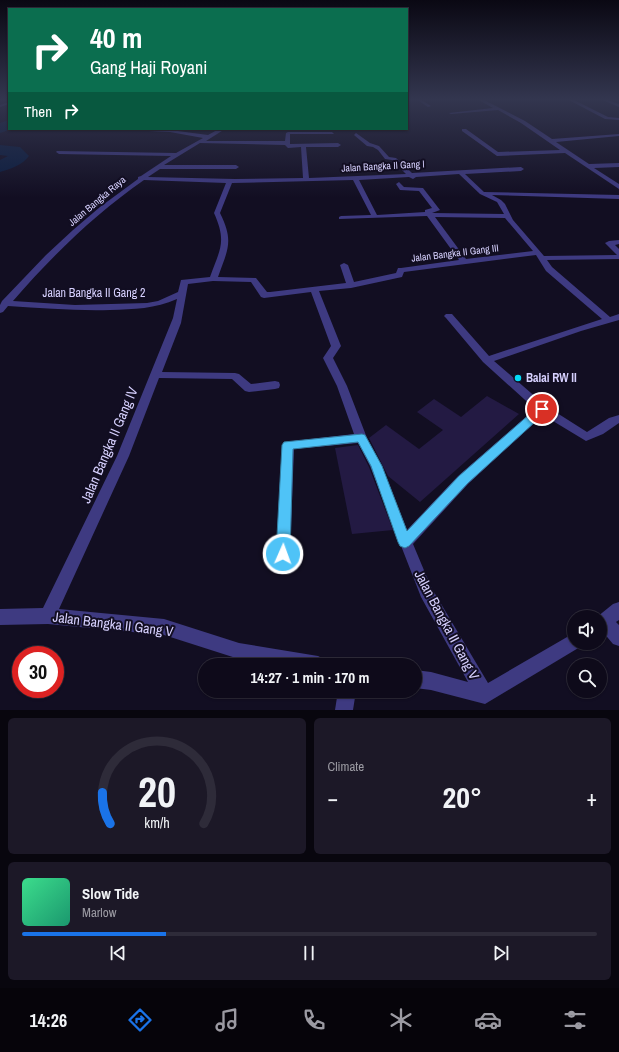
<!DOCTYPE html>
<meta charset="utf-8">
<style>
body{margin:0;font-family:"Archivo Narrow",sans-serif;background:#1c1827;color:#f1f3f6;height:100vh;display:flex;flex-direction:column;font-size:15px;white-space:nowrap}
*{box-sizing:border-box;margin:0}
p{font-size:13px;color:#9b9aa2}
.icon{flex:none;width:22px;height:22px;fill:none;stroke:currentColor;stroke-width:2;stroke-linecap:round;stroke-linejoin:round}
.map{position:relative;height:710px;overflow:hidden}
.drawer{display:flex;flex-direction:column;gap:8px;padding:8px;background:#08060e;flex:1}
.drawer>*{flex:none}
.hud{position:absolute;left:8px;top:8px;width:400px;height:122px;border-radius:0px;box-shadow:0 1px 3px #0004,0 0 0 1px #2e2b39;background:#0b6e4f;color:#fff;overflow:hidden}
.fabs{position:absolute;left:567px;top:610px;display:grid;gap:8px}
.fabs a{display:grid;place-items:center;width:40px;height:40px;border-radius:50%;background:#0e0a1a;box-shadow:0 1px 3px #0004,0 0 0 1px #2e2b39;font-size:20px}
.speed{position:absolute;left:12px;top:646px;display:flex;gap:8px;font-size:20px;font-weight:700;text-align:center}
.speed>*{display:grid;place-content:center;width:52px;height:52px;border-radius:50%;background:#0e0a1a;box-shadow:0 1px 3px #0004,0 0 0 1px #2e2b39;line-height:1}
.speed .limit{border:6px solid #d22;background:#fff;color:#111}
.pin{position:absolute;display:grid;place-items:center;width:34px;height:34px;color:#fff;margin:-17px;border:2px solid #fff;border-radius:50%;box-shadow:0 1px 4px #0007}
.me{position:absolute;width:44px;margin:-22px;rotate:2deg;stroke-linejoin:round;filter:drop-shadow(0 0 3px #0008)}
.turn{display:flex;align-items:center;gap:14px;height:84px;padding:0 16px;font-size:18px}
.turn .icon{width:52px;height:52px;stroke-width:2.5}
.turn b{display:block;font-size:28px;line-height:34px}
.then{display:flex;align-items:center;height:38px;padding:0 16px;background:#0003;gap:8px;font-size:15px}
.big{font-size:30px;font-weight:700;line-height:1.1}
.drawer .card{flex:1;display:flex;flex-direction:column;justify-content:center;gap:6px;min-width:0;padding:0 14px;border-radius:6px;background:#1c1827}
.drawer .dial{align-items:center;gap:0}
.dial svg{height:104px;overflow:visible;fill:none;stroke:#2e2b39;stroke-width:7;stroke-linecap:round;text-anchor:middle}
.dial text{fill:#f1f3f6;stroke:none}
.song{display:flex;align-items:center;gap:12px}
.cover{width:48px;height:48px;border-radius:6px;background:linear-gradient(135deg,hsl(150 70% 55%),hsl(160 70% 35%))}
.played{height:4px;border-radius:2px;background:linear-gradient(90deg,#1a73e8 25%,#2e2b39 25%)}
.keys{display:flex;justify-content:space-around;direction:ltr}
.heat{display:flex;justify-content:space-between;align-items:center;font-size:22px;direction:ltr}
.drawer .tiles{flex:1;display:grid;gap:8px;grid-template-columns:1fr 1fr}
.card:last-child{grid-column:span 2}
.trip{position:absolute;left:198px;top:658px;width:224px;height:40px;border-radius:20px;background:#0e0a1a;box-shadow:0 1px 3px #0004,0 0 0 1px #2e2b39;font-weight:700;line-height:40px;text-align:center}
.dock{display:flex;height:64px;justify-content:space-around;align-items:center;background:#06040a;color:#9b9aa2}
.dock .icon{width:28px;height:28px}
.dock .on{color:#1a73e8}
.dock b{font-size:18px;color:#f1f3f6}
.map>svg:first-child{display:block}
</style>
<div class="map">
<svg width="619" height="710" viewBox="0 0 619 710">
<rect width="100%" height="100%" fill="#120e22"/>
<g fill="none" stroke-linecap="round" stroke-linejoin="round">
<path fill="#0a1c3f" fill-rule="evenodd" d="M9,120V129H12L0,133V123Z
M0,145L20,147L29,156C22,165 11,169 0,172V160L8,156L0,155Z"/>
</g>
<path fill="#231a43" d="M487,396L519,414L420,502L388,476L369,438L386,425L419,449L443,430L417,412L434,399L461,417Z
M358,445L369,467L393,530L352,534L335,448Z"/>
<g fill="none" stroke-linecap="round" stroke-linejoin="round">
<path fill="#3e3a81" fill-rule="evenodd" d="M416,99H420L431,106L428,107Z
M477,99H482L525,121L552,139L619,134V136L556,142L589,164L619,163V167L594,168L619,184V189L565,153L497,156L462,131V129H466L498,152L560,150L521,123L498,110L451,114L449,113L493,108Z
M567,99H572L608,117L619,118V120L605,119Z
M600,99H605L619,104V107Z
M9,102V104L0,107V105Z
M125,129L170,130L208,135L219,129H225L206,141H285L286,133L288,132H332L334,134H290V144L338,143L341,145L338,147H306L309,178L406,174L392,160L385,159L378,150L373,147L367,146L354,135L356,133L370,143L379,146L389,157L396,158L412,173L521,167L524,169L521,171L465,174L484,192L619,195V199L492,195L501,200L505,204L513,220L544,256L617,255L605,243L609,241L619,240V244L615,245L619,249V259L547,260L552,267L610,317L619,314V320L581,331L494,361L546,406L587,432L609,418L619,415V423L603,434L586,441L543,415L468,484L413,544L431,587L488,683L574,633V643H581L580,647L485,704L431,690L415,688V670L431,672L468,682L421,597L370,466L358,443L294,449L290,554L288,559L283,561L278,559L276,554L282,445L284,442L354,434L337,386L323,358L331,346L311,292L264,298L261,297L251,282L213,281L188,284L181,323L162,372L235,373L239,374L251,384L275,381L279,382L280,385L279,388L275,389L249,392L245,391L232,379L159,378L129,456L59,609L164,619L239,643L318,656L324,659L327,665H270L239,659L164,635L48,624L0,625V609L43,608L117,456L173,318L177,299C155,309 134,309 110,310C76,311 43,308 8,306L3,312L0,313V305L2,301L46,255L73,230L100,207L138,179V177L141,176L171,156L59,154L56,152L57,151L176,153L203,138L170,132L127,130ZM200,143L285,145L288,148L301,147L303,178L235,179L148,177L160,169H236L239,167L236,165H164ZM459,174L480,194L497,202L504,214L432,213L440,210L423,188L404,187L399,182L396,184L400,190L419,191L432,208L425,210V212L377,215L359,180L409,177L413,179L416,177ZM144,180L226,183L214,213C227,242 220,249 210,277L181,280L178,292L158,301L147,303L75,305L13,301C52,256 95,214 144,180ZM353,180L371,215L341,216L339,217V219L427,216L459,260L401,268H398L396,273L354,282L348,265L344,263L340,265L346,283L270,292H267L256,278L218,277C228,249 234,241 220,213L232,183ZM435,217L505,218L533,251L466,259ZM536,255L546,271L602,319L489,356L452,314H446L444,316L446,318L483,362L535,409L458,476L407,530L382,466L367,438L347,386L333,358L341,346L319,291L351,288L402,277L404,272Z
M619,602V620L616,622L619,625V646L613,644L603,632L600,633V617H597L613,604Z
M338,691H356L353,710H335Z"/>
</g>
<linearGradient id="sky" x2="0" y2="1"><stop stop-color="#0a0813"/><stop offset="0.5" stop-color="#33364f"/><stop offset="1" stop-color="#33364f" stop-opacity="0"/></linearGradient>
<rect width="619" height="198" fill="url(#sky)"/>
<path fill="#4fc3f7" stroke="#337fa1" d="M542,405L546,406L548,409L546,412L468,483L409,546L405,548L400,546L398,542L371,466L358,442L293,449L290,554L288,558L283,560L278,558L276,554L282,445L284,442L362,434L365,435L382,466L407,531L459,476L539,406Z"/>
<circle fill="#04d9f6" stroke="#120e22" stroke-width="1.5" cx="518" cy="378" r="4"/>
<g text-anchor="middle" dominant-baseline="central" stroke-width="4" stroke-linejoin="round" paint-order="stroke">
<g font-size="10" fill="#d6d0fe" stroke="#120e22">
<text transform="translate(383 166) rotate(-3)">Jalan Bangka II Gang I</text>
<text transform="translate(97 201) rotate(-40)">Jalan Bangka Raya</text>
<text transform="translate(455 253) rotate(-7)">Jalan Bangka II Gang III</text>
</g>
<g font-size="12" fill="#d6d0fe" stroke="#120e22">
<text x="94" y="293">Jalan Bangka II Gang 2</text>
</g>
<g font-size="12" font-weight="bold" fill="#d6d0fe" stroke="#120e22" text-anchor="start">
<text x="526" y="378">Balai RW II</text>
</g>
<g font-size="14" fill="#d6d0fe" stroke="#120e22">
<text transform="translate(109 445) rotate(-67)">Jalan Bangka II Gang IV</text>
<text transform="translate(113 624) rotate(7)">Jalan Bangka II Gang V</text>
<text transform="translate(447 625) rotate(62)">Jalan Bangka II Gang V</text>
</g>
</g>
</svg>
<div class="fabs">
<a><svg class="icon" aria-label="sound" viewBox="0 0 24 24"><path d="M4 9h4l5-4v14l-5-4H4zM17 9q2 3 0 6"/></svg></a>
<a><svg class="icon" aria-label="search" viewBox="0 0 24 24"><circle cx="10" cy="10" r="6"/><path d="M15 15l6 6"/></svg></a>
</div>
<div class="speed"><div class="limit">30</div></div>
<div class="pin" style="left:542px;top:409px;background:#d93025"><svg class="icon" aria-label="arrive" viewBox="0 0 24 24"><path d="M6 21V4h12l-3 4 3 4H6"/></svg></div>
<svg class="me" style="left:283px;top:554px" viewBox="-20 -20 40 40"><circle r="17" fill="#4fc3f7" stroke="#fff" stroke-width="3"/><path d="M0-11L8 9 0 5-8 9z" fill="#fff"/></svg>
<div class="trip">14:27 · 1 min · 170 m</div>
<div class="hud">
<div class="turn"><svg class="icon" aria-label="right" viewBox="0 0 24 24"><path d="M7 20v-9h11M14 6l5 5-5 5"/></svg><div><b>40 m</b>Gang Haji Royani</div></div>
<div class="then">Then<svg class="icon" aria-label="right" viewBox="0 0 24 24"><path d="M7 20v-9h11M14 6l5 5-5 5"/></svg></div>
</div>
</div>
<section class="drawer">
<div class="tiles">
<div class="card dial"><svg viewBox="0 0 100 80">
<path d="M14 69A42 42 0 1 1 86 69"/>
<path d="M14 69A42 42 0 0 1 8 45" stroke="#1a73e8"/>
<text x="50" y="56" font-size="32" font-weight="700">20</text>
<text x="50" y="72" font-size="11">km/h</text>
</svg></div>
<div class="card"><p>Climate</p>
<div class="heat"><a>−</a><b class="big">20°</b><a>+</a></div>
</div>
<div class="card">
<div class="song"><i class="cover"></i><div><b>Slow Tide</b><p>Marlow</p></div></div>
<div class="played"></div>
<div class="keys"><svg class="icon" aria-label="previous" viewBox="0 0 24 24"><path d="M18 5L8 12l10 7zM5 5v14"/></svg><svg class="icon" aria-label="pause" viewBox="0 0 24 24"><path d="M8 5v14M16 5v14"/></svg><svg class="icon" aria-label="next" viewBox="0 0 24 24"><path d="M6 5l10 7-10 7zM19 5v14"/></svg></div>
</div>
</div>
</section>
<nav class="dock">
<b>14:26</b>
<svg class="icon on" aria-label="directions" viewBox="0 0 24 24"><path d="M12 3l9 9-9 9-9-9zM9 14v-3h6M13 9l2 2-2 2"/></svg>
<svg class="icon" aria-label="music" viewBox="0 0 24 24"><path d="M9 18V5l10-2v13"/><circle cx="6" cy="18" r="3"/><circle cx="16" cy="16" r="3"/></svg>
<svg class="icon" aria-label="phone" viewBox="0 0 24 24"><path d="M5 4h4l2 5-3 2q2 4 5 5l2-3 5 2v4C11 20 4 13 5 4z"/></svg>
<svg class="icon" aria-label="climate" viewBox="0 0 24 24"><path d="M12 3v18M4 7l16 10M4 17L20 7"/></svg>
<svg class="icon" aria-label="car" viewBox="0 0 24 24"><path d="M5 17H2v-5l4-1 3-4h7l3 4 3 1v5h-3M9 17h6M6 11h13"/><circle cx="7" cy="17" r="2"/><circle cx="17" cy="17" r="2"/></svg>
<svg class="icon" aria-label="filters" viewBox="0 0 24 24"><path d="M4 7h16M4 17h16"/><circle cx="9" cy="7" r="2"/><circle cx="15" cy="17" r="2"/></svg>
</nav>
